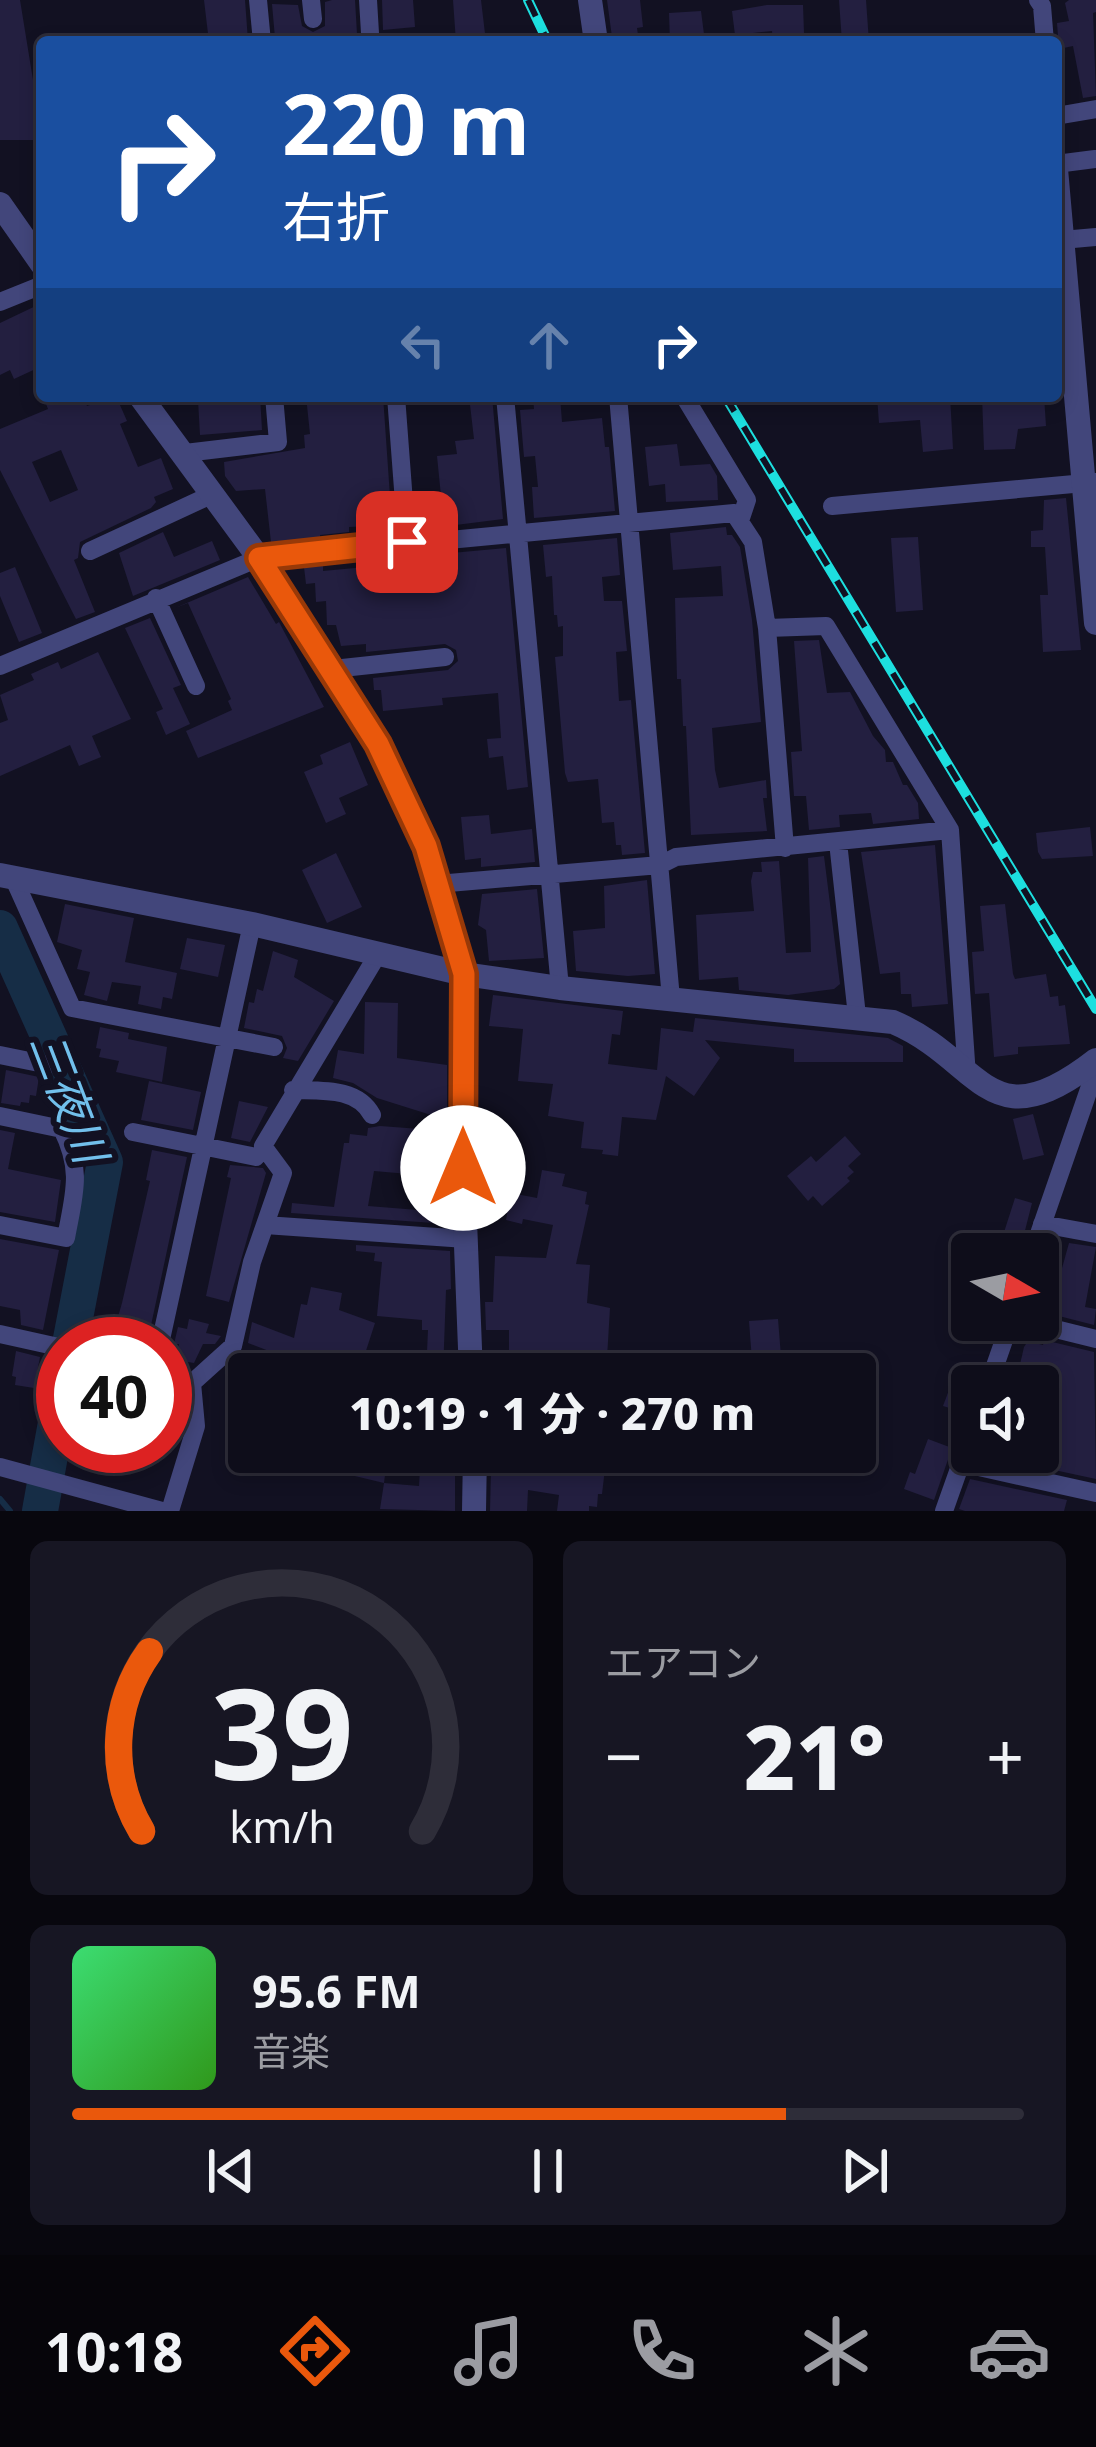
<!DOCTYPE html>
<html lang="ja">
<meta charset="utf-8">
<style>
body{margin:0;font-family:"Noto Sans","Noto Sans JP",sans-serif;background:#171623;color:#f1f3f6;height:100vh;display:flex;flex-direction:column;font-size:45px;white-space:nowrap}
*{box-sizing:border-box;margin:0}
p{font-size:39px;color:#9b9ca2}
.icon{flex:none;width:66px;height:66px;fill:none;stroke:currentColor;stroke-width:2;stroke-linecap:round;stroke-linejoin:round}
.map{position:relative;height:1511px;overflow:hidden}
.details{display:flex;flex-direction:column;gap:30px;padding:30px;background:#08070e;flex:1}
.details>*{flex:none}
.banner{position:absolute;left:36px;top:36px;width:1026px;height:366px;border-radius:12px;box-shadow:0 6px 18px #0003,0 0 0 3px #2e2d39;background:#1a4fa0;color:#fff;overflow:hidden}
.needle{width:78px;rotate:99deg}
.controls{position:absolute;left:951px;top:1233px;display:grid;gap:24px}
.controls a{display:grid;place-items:center;width:108px;height:108px;border-radius:12px;background:#0e0d1a;box-shadow:0 6px 18px #0003,0 0 0 3px #2e2d39;font-size:60px}
.speed{position:absolute;left:36px;top:1317px;display:flex;gap:24px;font-size:60px;font-weight:700;text-align:center}
.speed>*{display:grid;place-content:center;width:156px;height:156px;border-radius:50%;background:#0e0d1a;box-shadow:0 6px 18px #0003,0 0 0 3px #2e2d39;line-height:1}
.speed .limit{border:18px solid #d22;background:#fff;color:#111}
.pin{position:absolute;display:grid;place-items:center;width:102px;height:102px;color:#fff;margin:-51px;border-radius:24px;box-shadow:0 6px 18px #0006}
.me{position:absolute;width:132px;margin:-66px;rotate:0deg;stroke-linejoin:round;filter:drop-shadow(0 0 9px #0008)}
.turn{display:flex;align-items:center;gap:42px;height:252px;padding:0 48px;font-size:54px}
.turn .icon{width:156px;height:156px;stroke-width:2.5}
.turn b{display:block;font-size:84px;line-height:102px}
.lanes{display:flex;align-items:center;height:114px;padding:0 48px;background:#0003;justify-content:center;gap:60px;direction:ltr}
.lanes .off{opacity:.35}
.big{font-size:90px;font-weight:800;line-height:1.1}
.details .widget{flex:1;display:flex;flex-direction:column;justify-content:center;gap:18px;min-width:0;padding:0 42px;border-radius:18px;background:#171623}
.details .dial{align-items:center;gap:0}
.dial svg{height:312px;overflow:visible;fill:none;stroke:#2e2d39;stroke-width:7;stroke-linecap:round;text-anchor:middle}
.dial text{fill:#f1f3f6;stroke:none}
.song{display:flex;align-items:center;gap:36px}
.cover{width:144px;height:144px;border-radius:18px;background:linear-gradient(135deg,hsl(140 70% 55%),hsl(110 70% 35%))}
.played{height:12px;border-radius:6px;background:linear-gradient(90deg,#ea580c 75%,#2e2d39 75%)}
.keys{display:flex;justify-content:space-around;direction:ltr}
.heat{display:flex;justify-content:space-between;align-items:center;font-size:66px;direction:ltr}
.details .tiles{flex:1;display:grid;gap:30px;grid-template-columns:1fr 1fr}
.widget:last-child{grid-column:span 2}
.trip{position:absolute;left:228px;top:1353px;width:648px;height:120px;border-radius:12px;background:#0e0d1a;box-shadow:0 6px 18px #0003,0 0 0 3px #2e2d39;font-weight:800;line-height:120px;text-align:center}
.menu{display:flex;height:192px;justify-content:space-around;align-items:center;background:#06050a;color:#9b9ca2}
.menu .icon{width:84px;height:84px}
.menu .on{color:#ea580c}
.menu b{font-size:54px;color:#f1f3f6}
.map>svg:first-child{display:block}
</style>
<div class="map">
<svg width="1096" height="1511" viewBox="0 0 1096 1511">
<rect width="100%" height="100%" fill="#121122"/>
<g fill="none" stroke-linecap="round" stroke-linejoin="round">
<path stroke="#162d46" stroke-width="6" d="M0,1499L10,1511"/>
<path stroke="#162d46" stroke-width="36" d="M0,928L105,1162L70,1344
M40,1511L63,1384"/>
</g>
<path fill="#231f40" fill-rule="evenodd" d="M0,0H20L33,80L42,79V140H0Z
M204,0H245L248,41L209,42Z
M332,0H355L357,34L279,41L275,38L272,4L298,5L302,26L313,32L325,26V2Z
M382,0H413L415,27L383,30Z
M453,0H481L486,42H456Z
M607,0H640L643,27L637,28L638,35L612,37Z
M839,0H866L869,42H842Z
M1069,0H1096V12L1093,13L1096,96L1083,98L1073,46L1059,49L1057,23L1069,21L1065,3Z
M767,5H803L804,33L798,34L799,42H773L772,31L735,35L732,11Z
M701,11L705,42H670L669,13Z
M42,303V366L14,379L10,370L0,375V323Z
M43,396H83L87,406L116,396L127,421L120,424L138,467L161,458L173,489L154,497L156,502L151,508L80,542L78,558L74,560L95,612L76,619L0,470V429L48,409ZM61,450L78,490L50,502L32,462Z
M215,396H260L262,430L200,435L198,400Z
M306,396H383L392,525L349,527V532L320,535V539L271,542L265,489L236,491L225,476L224,462L305,448L304,435L310,434Z
M469,396H492L503,519L432,528L431,516H419L417,499L441,496L437,456L457,454L455,441L474,439Z
M533,396H560L562,422L602,418L605,447H609L615,511L534,518L532,487H538L535,456L524,457L520,410L534,409Z
M877,396H950L953,449L923,452L920,420L879,423Z
M982,396H1044L1046,426L1018,429L1015,449L984,450Z
M677,444L680,466L710,464L717,476L718,500L666,502L665,484L649,486L645,447Z
M1066,498L1081,650L1043,652L1040,595H1048L1045,547H1031V531L1043,530L1044,500Z
M726,527L727,535H732L740,547L752,620L761,722L712,728L715,770L719,788L766,780L767,798H763L767,831L691,835L686,726H683L681,679H677L675,598L723,596L721,566L673,570L670,533Z
M163,532L174,557L212,541L220,560L133,596L119,553Z
M918,537L923,610L896,612L891,538Z
M617,538L620,575L602,577L604,601H622L627,651L616,652L619,701L631,700L645,853L622,855L621,845H616L614,822L602,823L598,779L568,782L565,773L555,657L563,656V626L558,627L557,615H554L552,576L546,577L543,545Z
M506,548L528,787L507,790L503,756L489,758L487,739L501,738L498,693L442,698L443,705L383,711L381,690H374L373,678L448,670L458,661L456,650L445,644L366,652V644L341,646L336,625H327L326,601L316,602L315,583L306,584L304,567L323,566V571L355,568L397,558Z
M15,567L42,633L19,642L0,596V573Z
M248,577L276,624L279,622L324,707L198,758L186,731L232,710L228,701L231,699L188,603L175,608Z
M150,618L181,685L173,688L190,724L166,735L156,712L163,709L125,628Z
M819,640L827,693L850,692L873,736L885,750L886,762H893L903,785H907L918,803L919,819L873,824L871,813L839,815L840,827L809,830L806,796H794L791,752L802,751L794,641Z
M98,652L131,719L92,736L101,757L79,766L70,745L0,776V723L8,720L0,695L34,680L31,674L58,662L61,669Z
M350,742L368,785L339,798L346,814L326,823L304,772L323,764L320,755Z
M489,815L491,834L532,829L535,862L481,867V858L465,860L461,817Z
M1090,827L1093,856L1042,859L1038,852L1036,833Z
M935,845L948,1004L912,1007L911,994H901L900,972L880,974L861,852Z
M336,853L362,907L327,923L302,870Z
M824,856L840,984L834,989L788,995L739,990L738,977L699,980L696,915L754,911L751,881L753,872H762L761,862L779,861L786,953L811,952L808,858Z
M647,880L655,974L628,976L576,971L573,931L605,928L604,886Z
M537,889L544,958L489,961L486,930L478,925L482,894Z
M65,904L134,918L125,962L177,973L172,999L163,997L161,1009L138,1004L141,986L112,982L107,1001L84,995L90,972L77,969L82,950L57,942Z
M1005,904L1013,974L1015,979L1046,974L1050,997L1058,996L1059,1006L1065,1005L1070,1044L1018,1047V1054L994,1057L989,993L975,994L972,952L984,951L980,906Z
M187,938L225,945L218,977L180,969Z
M273,951L298,960L294,977L334,1001L298,1061L283,1058L287,1048L282,1036L244,1028L249,1002L254,1003L257,989L263,991Z
M493,995L623,1011L620,1035L612,1034L608,1064L657,1070L661,1028L693,1032L695,1018L888,1038L903,1046V1062H794V1049L705,1040L720,1058L694,1096L666,1076L656,1120L622,1117L618,1156L602,1154L603,1150L581,1148L584,1122L548,1116L553,1084L518,1081L523,1029L489,1026Z
M365,1002L398,1003L397,1058L447,1065V1120L377,1098L353,1083L333,1078L338,1050L364,1054Z
M100,1027L129,1033L128,1039L167,1047L162,1082L116,1072L119,1061L99,1057L101,1049L96,1048Z
M6,1070L39,1077L36,1096L30,1095L29,1103L21,1102L20,1106L1,1103Z
M149,1081L201,1092L193,1130L141,1120Z
M239,1101L268,1107L250,1142L231,1138Z
M1033,1114L1044,1155L1023,1160L1013,1119Z
M380,1126L447,1131L446,1192H436L434,1223L291,1213L292,1203L334,1207L344,1143H349L350,1134L367,1136L368,1128ZM374,1171L420,1175L418,1210L368,1206Z
M0,1130L15,1133L8,1169L61,1180L55,1222L0,1212Z
M845,1136L861,1154L848,1166L854,1172L847,1178L850,1181L822,1206L813,1196L808,1201L787,1176L811,1156L816,1162Z
M152,1150L187,1157L147,1344H124L101,1339L105,1325L115,1327L122,1303L150,1181L146,1180Z
M230,1165L263,1168L266,1173L229,1302L206,1296L231,1178L227,1177Z
M542,1170L565,1174L562,1186L587,1192L585,1204L589,1205L576,1264L590,1265L587,1303L610,1308L607,1358L577,1360L576,1374H540V1358H509V1330H486L485,1302H493L495,1256L546,1258L553,1225L523,1219L522,1224L506,1220L511,1193L537,1198Z
M1015,1198L1032,1203L1019,1254H997Z
M0,1239L59,1250L43,1330L21,1325L20,1310L0,1306Z
M1069,1243L1096,1247L1085,1307L1096,1309L1094,1325L1055,1315L1061,1291L1056,1290Z
M356,1245L450,1251L451,1289L446,1290L443,1374H426L428,1330H422V1320L377,1316L382,1262L374,1261L375,1253L356,1251Z
M311,1287L342,1293L339,1310L375,1323L363,1360L397,1366L396,1374H314L316,1369L248,1343L252,1322L294,1338L301,1304L307,1305Z
M189,1319L209,1324L206,1333L221,1336L215,1344H203L194,1363L176,1360L179,1344H174L178,1327L187,1329Z
M778,1319L782,1369L779,1374H753L749,1321Z
M1044,1340L1094,1352L1096,1479L999,1458L1000,1452H1038V1386H1015L1024,1347L1028,1341L1043,1345Z
M16,1351L40,1357L34,1388L15,1385L16,1377L12,1376Z
M958,1366L978,1373L966,1420L951,1415L953,1409L943,1406Z
M928,1439L952,1448L934,1500L904,1489L910,1472L915,1474Z
M337,1452L387,1459L384,1483L419,1486L421,1452H455V1511L380,1509L384,1483L334,1471Z
M515,1452H607L602,1494H598L597,1507L589,1506V1511H557L559,1495L528,1490L527,1511H490L491,1470L514,1471Z
M970,1479L1067,1500L1064,1511H965L959,1509Z"/>
<g fill="none" stroke-linecap="round" stroke-linejoin="round">
<path stroke="#42467b" stroke-width="18" d="M258,0L262,42
M311,0L313,19
M368,0L370,33
M1038,0L1042,6L1045,42
M1056,116L1096,109
M1056,164L1095,159
M1062,240L1096,237
M0,302L42,285
M396,396L407,542
M505,396L560,988
M618,396L671,999
M684,396L747,500L740,521
M185,453L278,442L274,396
M832,506L1096,482
M90,551L211,495
M156,598L196,686
M767,628L826,626L950,830L967,1076
M0,666L259,558L734,513L753,542L767,628L785,848
M333,669L445,657
M838,842L857,1016
M13,877L72,1008L274,1047
M437,884L660,865L676,857L950,830
M0,1055L49,1065
M293,1090C321,1091 357,1087 372,1115
M0,1116L62,1129C83,1171 74,1194 66,1238L0,1225
M133,1132L256,1157
M1042,1224L1096,1234
M265,1225L466,1239
M1032,1254L1096,1069
M1019,1320L1096,1339
M0,1334L63,1348
M160,1344L252,924
M988,1386L1011,1320
M643,1452C673,1459 710,1478 734,1452
M961,1463L1096,1493
M0,1467L162,1511
M170,1511L196,1426L192,1383L233,1346L252,1262L283,1173L263,1146L378,954
M944,1511L972,1432"/>
<path stroke="#42467b" stroke-width="24" d="M590,0L596,42
M1056,169L1096,623
M0,204L42,264
M140,396L259,558L333,669L378,744L426,846L464,974L463,1169L471,1374
M0,875L252,924L464,974L560,988L893,1022C983,1060 987,1145 1096,1060
M474,1511L475,1452"/>
<defs>
<path id="rail" d="M528,0L548,42
M725,396L1096,1009"/>
</defs>
<use href="#rail" stroke="#1ddfdf" stroke-width="10"/>
<use href="#rail" stroke="#121122" stroke-width="6" stroke-dasharray="18" stroke-linecap="butt"/>
</g>
<g fill="none" stroke-linecap="round" stroke-linejoin="round">
<defs>
<path id="route" d="M407,542L259,558L378,744L426,846L464,974L463,1168"/>
</defs>
<use href="#route" stroke="#983908" stroke-width="30"/>
<use href="#route" stroke="#ea580c" stroke-width="21"/>
</g>
<g text-anchor="middle" dominant-baseline="central" stroke-width="12" stroke-linejoin="round" paint-order="stroke">
<g font-size="45" font-style="italic" fill="#72c0ec" stroke="#121122">
<text transform="translate(70 1097) rotate(69)">三夜川</text>
</g>
</g>
</svg>
<div class="controls">
<a><svg class="needle" viewBox="-14 -14 28 28"><path d="M0-13l5 13h-10z" fill="#e53935"/><path d="M0 13l5-13h-10z" fill="#9b9ca2"/></svg></a>
<a><svg class="icon" aria-label="sound" viewBox="0 0 24 24"><path d="M4 9h4l5-4v14l-5-4H4zM17 9q2 3 0 6"/></svg></a>
</div>
<div class="speed"><div class="limit">40</div></div>
<div class="pin" style="left:407px;top:542px;background:#d93025"><svg class="icon" aria-label="arrive" viewBox="0 0 24 24"><path d="M6 21V4h12l-3 4 3 4H6"/></svg></div>
<svg class="me" style="left:463px;top:1168px" viewBox="-20 -20 40 40"><circle r="19" fill="#fff"/><path d="M0-13L10 11 0 6-10 11z" fill="#ea580c"/></svg>
<div class="trip">10:19 · 1 分 · 270 m</div>
<div class="banner">
<div class="turn"><svg class="icon" aria-label="right" viewBox="0 0 24 24"><path d="M7 20v-9h11M14 6l5 5-5 5"/></svg><div><b>220 m</b>右折</div></div>
<div class="lanes"><svg class="icon off" aria-label="left" viewBox="0 0 24 24"><path d="M17 20v-9H6M10 6l-5 5 5 5"/></svg><svg class="icon off" aria-label="ahead" viewBox="0 0 24 24"><path d="M12 20V5M6 11l6-6 6 6"/></svg><svg class="icon" aria-label="right" viewBox="0 0 24 24"><path d="M7 20v-9h11M14 6l5 5-5 5"/></svg></div>
</div>
</div>
<section class="details">
<div class="tiles">
<div class="widget dial"><svg viewBox="0 0 100 80">
<path d="M14 69A42 42 0 1 1 86 69"/>
<path d="M14 69A42 42 0 0 1 16 23" stroke="#ea580c"/>
<text x="50" y="56" font-size="32" font-weight="700">39</text>
<text x="50" y="72" font-size="11">km/h</text>
</svg></div>
<div class="widget"><p>エアコン</p>
<div class="heat"><a>−</a><b class="big">21°</b><a>+</a></div>
</div>
<div class="widget">
<div class="song"><i class="cover"></i><div><b>95.6 FM</b><p>音楽</p></div></div>
<div class="played"></div>
<div class="keys"><svg class="icon" aria-label="previous" viewBox="0 0 24 24"><path d="M18 5L8 12l10 7zM5 5v14"/></svg><svg class="icon" aria-label="pause" viewBox="0 0 24 24"><path d="M8 5v14M16 5v14"/></svg><svg class="icon" aria-label="next" viewBox="0 0 24 24"><path d="M6 5l10 7-10 7zM19 5v14"/></svg></div>
</div>
</div>
</section>
<nav class="menu">
<b>10:18</b>
<svg class="icon on" aria-label="directions" viewBox="0 0 24 24"><path d="M12 3l9 9-9 9-9-9zM9 14v-3h6M13 9l2 2-2 2"/></svg>
<svg class="icon" aria-label="music" viewBox="0 0 24 24"><path d="M9 18V5l10-2v13"/><circle cx="6" cy="18" r="3"/><circle cx="16" cy="16" r="3"/></svg>
<svg class="icon" aria-label="phone" viewBox="0 0 24 24"><path d="M5 4h4l2 5-3 2q2 4 5 5l2-3 5 2v4C11 20 4 13 5 4z"/></svg>
<svg class="icon" aria-label="climate" viewBox="0 0 24 24"><path d="M12 3v18M4 7l16 10M4 17L20 7"/></svg>
<svg class="icon" aria-label="car" viewBox="0 0 24 24"><path d="M5 17H2v-5l4-1 3-4h7l3 4 3 1v5h-3M9 17h6M6 11h13"/><circle cx="7" cy="17" r="2"/><circle cx="17" cy="17" r="2"/></svg>
</nav>
